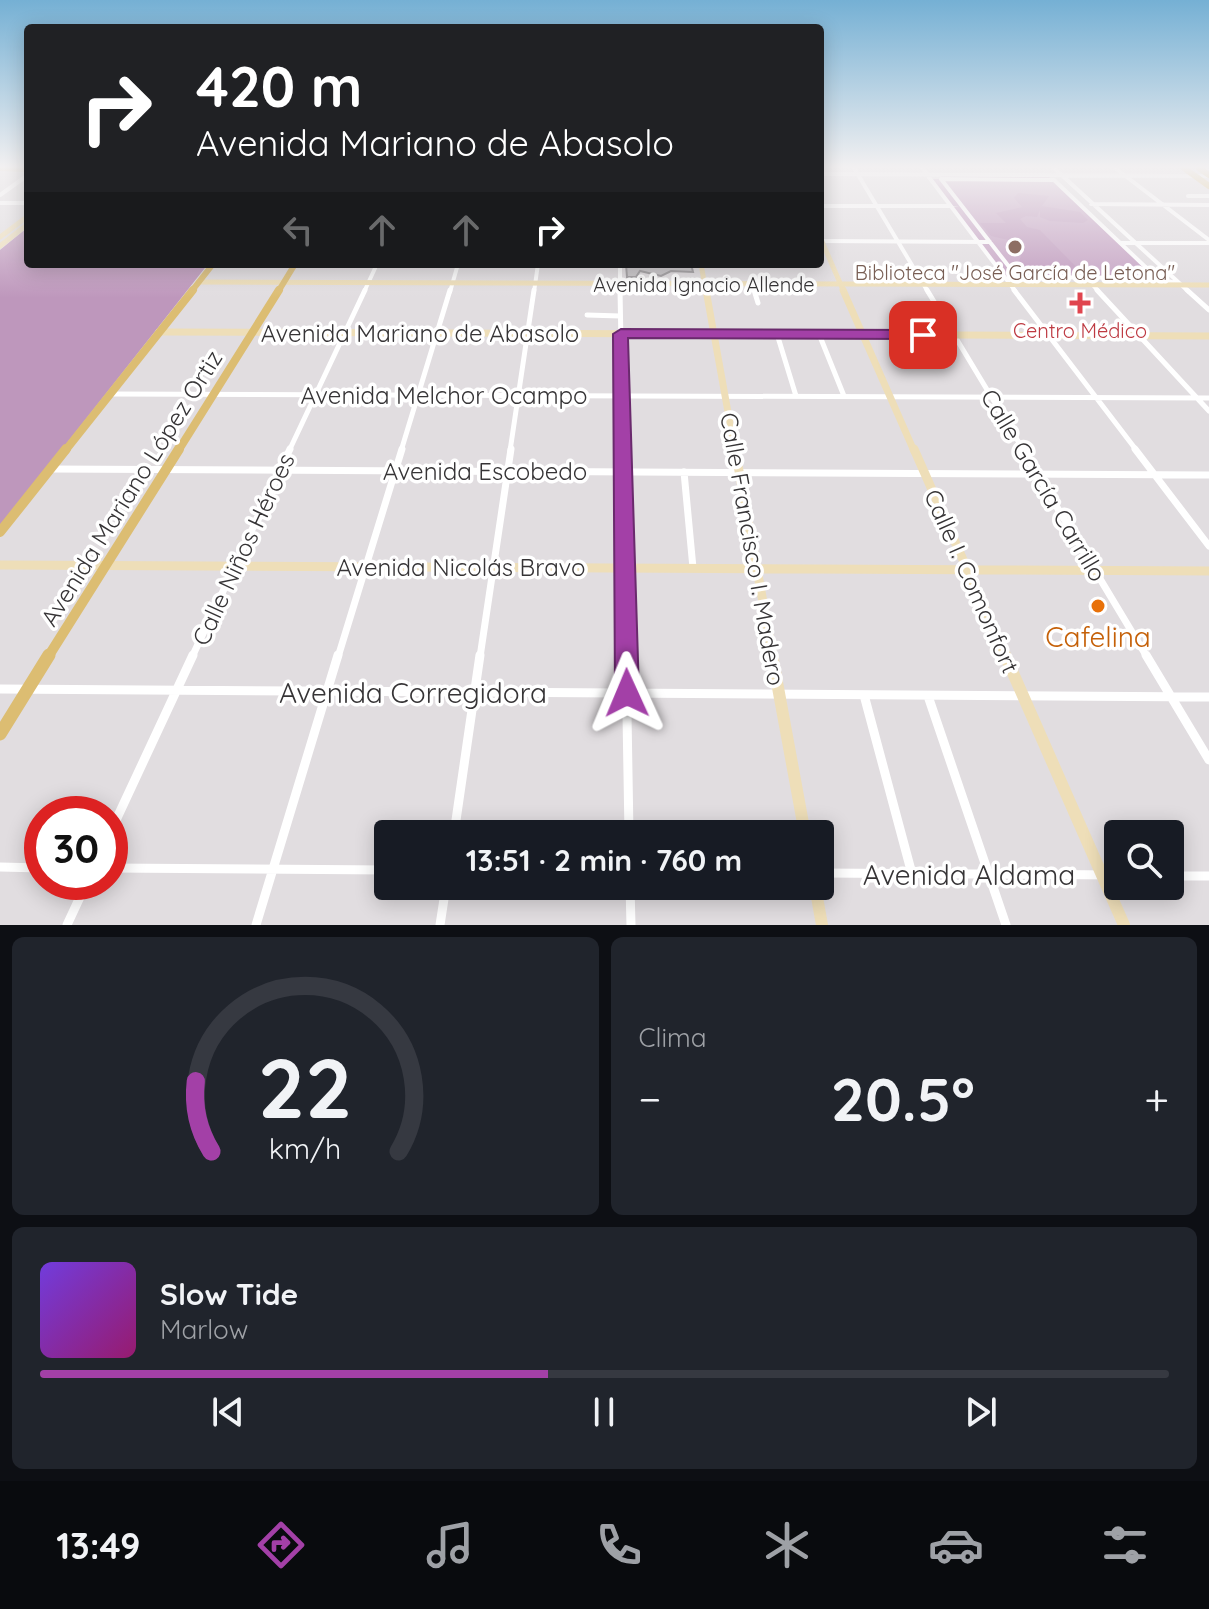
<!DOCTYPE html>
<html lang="es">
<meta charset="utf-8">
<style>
body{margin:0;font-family:Quicksand,sans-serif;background:#20242c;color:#f1f3f6;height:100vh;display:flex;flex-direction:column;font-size:30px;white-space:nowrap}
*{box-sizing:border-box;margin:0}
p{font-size:26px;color:#9ea1a6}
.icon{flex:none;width:44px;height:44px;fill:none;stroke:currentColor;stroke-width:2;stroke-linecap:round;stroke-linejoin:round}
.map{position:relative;height:925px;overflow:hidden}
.drawer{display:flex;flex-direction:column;gap:12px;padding:12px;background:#0d0f14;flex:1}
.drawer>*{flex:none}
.banner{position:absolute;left:24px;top:24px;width:800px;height:244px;border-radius:8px;box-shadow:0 4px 20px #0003;background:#202124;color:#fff;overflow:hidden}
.tools{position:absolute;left:1104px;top:820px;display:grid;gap:16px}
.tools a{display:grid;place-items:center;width:80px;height:80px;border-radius:8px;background:#171b24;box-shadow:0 4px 20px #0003;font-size:40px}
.speed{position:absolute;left:24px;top:796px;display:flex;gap:16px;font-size:40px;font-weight:700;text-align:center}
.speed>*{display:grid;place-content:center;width:104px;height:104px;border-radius:50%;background:#171b24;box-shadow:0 4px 20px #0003;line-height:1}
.speed .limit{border:12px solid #d22;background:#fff;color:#111}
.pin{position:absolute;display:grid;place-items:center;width:68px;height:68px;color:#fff;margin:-34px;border-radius:16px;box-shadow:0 4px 12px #0006}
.me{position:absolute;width:88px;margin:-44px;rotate:359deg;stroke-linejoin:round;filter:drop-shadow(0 0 6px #0008)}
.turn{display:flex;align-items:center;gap:28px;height:168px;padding:0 40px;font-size:36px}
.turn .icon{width:104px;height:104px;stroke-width:2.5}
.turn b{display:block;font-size:56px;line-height:68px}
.lanes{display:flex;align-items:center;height:76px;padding:0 40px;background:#0003;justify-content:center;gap:40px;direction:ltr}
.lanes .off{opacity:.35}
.big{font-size:60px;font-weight:800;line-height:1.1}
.drawer .widget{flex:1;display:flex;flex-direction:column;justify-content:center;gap:12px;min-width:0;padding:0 28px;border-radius:12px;background:#20242c}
.drawer .dial{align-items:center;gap:0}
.dial svg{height:208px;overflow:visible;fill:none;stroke:#363941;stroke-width:7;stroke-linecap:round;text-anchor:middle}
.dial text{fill:#f1f3f6;stroke:none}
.song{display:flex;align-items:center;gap:24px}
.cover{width:96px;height:96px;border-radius:12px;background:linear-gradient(135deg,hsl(260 70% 55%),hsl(320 70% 35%))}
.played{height:8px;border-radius:4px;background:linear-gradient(90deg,#a340a7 45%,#363941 45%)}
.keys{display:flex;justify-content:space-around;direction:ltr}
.heat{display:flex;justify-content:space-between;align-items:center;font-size:44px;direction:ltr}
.drawer .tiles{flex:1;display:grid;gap:12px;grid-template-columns:1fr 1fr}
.widget:last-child{grid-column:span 2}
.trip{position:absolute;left:374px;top:820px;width:460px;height:80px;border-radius:8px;background:#171b24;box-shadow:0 4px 20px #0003;font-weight:800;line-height:80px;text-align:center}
.dock{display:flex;height:128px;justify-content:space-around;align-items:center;background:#090b0e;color:#9ea1a6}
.dock .icon{width:56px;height:56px}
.dock .active{color:#a340a7}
.dock b{font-size:36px;color:#f1f3f6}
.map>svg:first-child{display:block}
</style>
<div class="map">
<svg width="1209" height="925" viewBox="0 0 1209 925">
<rect width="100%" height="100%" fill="#e1dde0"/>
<path fill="#c4a0c2" d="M941,175L1048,176L1153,276L1006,277L953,207L959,206H952L932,179H942Z"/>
<path fill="#be97bc" d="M1018,193L1049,196L1042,206L1080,212L1088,220L1083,223L1050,221L1040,217V210L1037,217L1026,216L1020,219L1027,227L1040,230L1082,273H1020L1016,268L1026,244L991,236L980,223H1006L996,213L1022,207L1014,198Z
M28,227V264H208L0,528V250Z"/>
<path fill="#c5c2c5" stroke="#9b989b" stroke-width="2" d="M626,264H691L693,272L671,271L661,276L640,271L636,277H627Z"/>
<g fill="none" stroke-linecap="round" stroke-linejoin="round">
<path stroke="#fff" stroke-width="4" d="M854,168L928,292
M922,168L1016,292
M1054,168L1189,292
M1115,168L1209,240
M820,174L1209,176
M1054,180L941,179L1017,277L1157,278
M1054,180L1157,278L1179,284
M0,195L28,175
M1188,196H1209
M0,203H28
M1091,204L1209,205
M820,206H950
M820,241L990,242
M1121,243H1209
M620,264V292
M1091,283L1099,292
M753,284L755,292
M364,292L377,264
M450,292L458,264
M534,292L538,264"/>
<path stroke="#fff" stroke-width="5" d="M620,290L623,451
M754,290L758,303
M927,290L1024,451
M1014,290L1137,451
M1097,290L1209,411
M1187,290L1209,310
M587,315L620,316
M777,334L796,396
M819,334L844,396
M110,394L1209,398
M289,451L365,290
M401,451L450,290
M510,451L534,290"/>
<path stroke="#fff" stroke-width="7" d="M623,449L626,657
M1022,449L1147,657
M1135,449L1209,546
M50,469L1209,475
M684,472L693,568
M192,657L290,449
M338,657L402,449
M480,657L511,449"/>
<path stroke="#fff" stroke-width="9" d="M626,655L629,834
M1146,655L1209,760
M0,689L1209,697
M864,695L912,874
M928,696L1006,925
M110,833L193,655
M454,834L480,655
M0,867L42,868
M110,868L388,870
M820,873L1118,875
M1170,876H1209
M630,886L631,925
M67,925L87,882
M256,925L338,655
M440,925L446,886"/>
<path stroke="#eedeb8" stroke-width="5" d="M0,237L28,216
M820,237L844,292
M0,246L28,224
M701,264L706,292
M198,282L1209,285"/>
<path stroke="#eedeb8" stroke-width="7" d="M706,290L735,451
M843,290L914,451
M159,332L1209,336"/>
<path stroke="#eedeb8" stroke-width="9" d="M735,449L773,657
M914,449L1006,657
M0,565L1209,571"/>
<path stroke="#eedeb8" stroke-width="12" d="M772,655L805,834
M1005,655L1124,925
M815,886L822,925"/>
<path stroke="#dcbd72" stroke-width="6" d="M0,168L28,169
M1184,168L1209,186
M1199,168L1209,175
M191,292L213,264
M278,292L295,264"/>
<path stroke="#dcbd72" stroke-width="8" d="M65,451L193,290
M178,451L279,290"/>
<path stroke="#dcbd72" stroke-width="10" d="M0,532L66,449
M48,657L179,449"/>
<path stroke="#dcbd72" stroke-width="13" d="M0,734L49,655"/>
</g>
<linearGradient id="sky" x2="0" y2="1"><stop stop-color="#75b0d4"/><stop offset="0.56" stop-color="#f2f0f1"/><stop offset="1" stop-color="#f2f0f1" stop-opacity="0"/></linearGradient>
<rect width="1209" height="298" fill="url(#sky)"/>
<path fill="#a340a7" stroke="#6a2a6d" stroke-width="2" d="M621,329L923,330L931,335L923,339L628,338L639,693L635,702L627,705L618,702L615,693L613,334Z"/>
<circle fill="#8d6e63" stroke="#fff" stroke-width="3" cx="1015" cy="247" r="8"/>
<path fill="#e0444e" stroke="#fff" stroke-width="3" d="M1076 291h8v8h8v8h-8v8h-8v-8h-8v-8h8z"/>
<circle fill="#e8710a" stroke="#fff" stroke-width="3" cx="1098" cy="606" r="8"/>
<g text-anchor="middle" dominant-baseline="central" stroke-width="7" stroke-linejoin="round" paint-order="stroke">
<g font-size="20" fill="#785e54" stroke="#fff">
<text x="1015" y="272">Biblioteca "José García de Letona"</text>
</g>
<g font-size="20" fill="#363436" stroke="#fff">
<text x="704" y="284">Avenida Ignacio Allende</text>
</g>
<g font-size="20" fill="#be3a42" stroke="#fff">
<text x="1080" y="330">Centro Médico</text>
</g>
<g font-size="24" fill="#363436" stroke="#fff">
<text x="420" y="333">Avenida Mariano de Abasolo</text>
<text x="444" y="395">Avenida Melchor Ocampo</text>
<text x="485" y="471">Avenida Escobedo</text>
<text transform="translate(1044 485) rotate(59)">Calle García Carrillo</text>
<text transform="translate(131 488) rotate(-58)">Avenida Mariano López Ortiz</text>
<text transform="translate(243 549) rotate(-65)">Calle Niños Héroes</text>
<text transform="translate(753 549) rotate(80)">Calle Francisco I. Madero</text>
<text x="461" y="567">Avenida Nicolás Bravo</text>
<text transform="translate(972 581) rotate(66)">Calle I. Comonfort</text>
</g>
<g font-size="28" fill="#c56008" stroke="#fff">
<text x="1098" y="636">Cafelina</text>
</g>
<g font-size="28" fill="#363436" stroke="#fff">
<text x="413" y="692">Avenida Corregidora</text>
<text x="969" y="874">Avenida Aldama</text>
</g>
</g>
</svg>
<div class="tools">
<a><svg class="icon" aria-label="search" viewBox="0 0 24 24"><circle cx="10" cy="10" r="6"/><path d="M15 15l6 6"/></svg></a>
</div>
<div class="speed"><div class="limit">30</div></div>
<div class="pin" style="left:923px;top:335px;background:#d93025"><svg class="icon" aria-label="arrive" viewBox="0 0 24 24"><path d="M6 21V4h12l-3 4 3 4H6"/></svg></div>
<svg class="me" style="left:627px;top:693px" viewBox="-20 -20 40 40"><path d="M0-17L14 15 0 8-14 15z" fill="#a340a7" stroke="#fff" stroke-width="4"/></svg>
<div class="trip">13:51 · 2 min · 760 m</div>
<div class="banner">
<div class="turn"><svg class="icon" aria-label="right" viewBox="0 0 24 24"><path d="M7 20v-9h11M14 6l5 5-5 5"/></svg><div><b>420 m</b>Avenida Mariano de Abasolo</div></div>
<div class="lanes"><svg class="icon off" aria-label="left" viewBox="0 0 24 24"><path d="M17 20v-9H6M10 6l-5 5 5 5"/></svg><svg class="icon off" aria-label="ahead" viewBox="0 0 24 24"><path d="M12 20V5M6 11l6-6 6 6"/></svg><svg class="icon off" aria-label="ahead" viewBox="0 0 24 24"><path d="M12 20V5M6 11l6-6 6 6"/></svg><svg class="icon" aria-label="right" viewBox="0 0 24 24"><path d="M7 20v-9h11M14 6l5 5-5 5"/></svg></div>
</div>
</div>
<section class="drawer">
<div class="tiles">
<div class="widget dial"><svg viewBox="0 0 100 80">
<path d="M14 69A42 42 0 1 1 86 69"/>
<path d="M14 69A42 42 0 0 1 8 42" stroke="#a340a7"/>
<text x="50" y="56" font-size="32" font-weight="700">22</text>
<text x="50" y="72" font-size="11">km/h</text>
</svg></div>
<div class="widget"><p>Clima</p>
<div class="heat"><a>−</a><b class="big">20.5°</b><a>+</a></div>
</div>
<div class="widget">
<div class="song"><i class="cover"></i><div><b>Slow Tide</b><p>Marlow</p></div></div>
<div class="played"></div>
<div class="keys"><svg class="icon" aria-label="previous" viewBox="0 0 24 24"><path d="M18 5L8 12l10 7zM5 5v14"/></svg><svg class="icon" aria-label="pause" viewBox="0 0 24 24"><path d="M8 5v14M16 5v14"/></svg><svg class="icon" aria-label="next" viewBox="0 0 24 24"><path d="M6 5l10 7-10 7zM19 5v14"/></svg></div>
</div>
</div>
</section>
<nav class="dock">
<b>13:49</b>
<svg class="icon active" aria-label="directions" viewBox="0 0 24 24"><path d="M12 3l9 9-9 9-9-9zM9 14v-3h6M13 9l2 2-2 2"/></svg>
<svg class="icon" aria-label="music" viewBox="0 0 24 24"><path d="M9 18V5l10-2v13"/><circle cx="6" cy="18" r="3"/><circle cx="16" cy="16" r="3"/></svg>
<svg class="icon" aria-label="phone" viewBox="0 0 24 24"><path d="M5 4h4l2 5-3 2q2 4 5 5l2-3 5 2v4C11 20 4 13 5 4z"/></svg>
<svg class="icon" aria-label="climate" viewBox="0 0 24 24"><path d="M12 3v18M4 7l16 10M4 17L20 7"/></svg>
<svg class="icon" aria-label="car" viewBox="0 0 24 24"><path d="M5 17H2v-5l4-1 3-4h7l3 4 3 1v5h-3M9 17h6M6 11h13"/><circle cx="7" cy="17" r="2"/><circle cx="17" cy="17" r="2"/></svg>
<svg class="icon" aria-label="filters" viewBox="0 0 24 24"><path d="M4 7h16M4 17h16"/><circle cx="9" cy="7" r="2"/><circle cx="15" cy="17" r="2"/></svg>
</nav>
